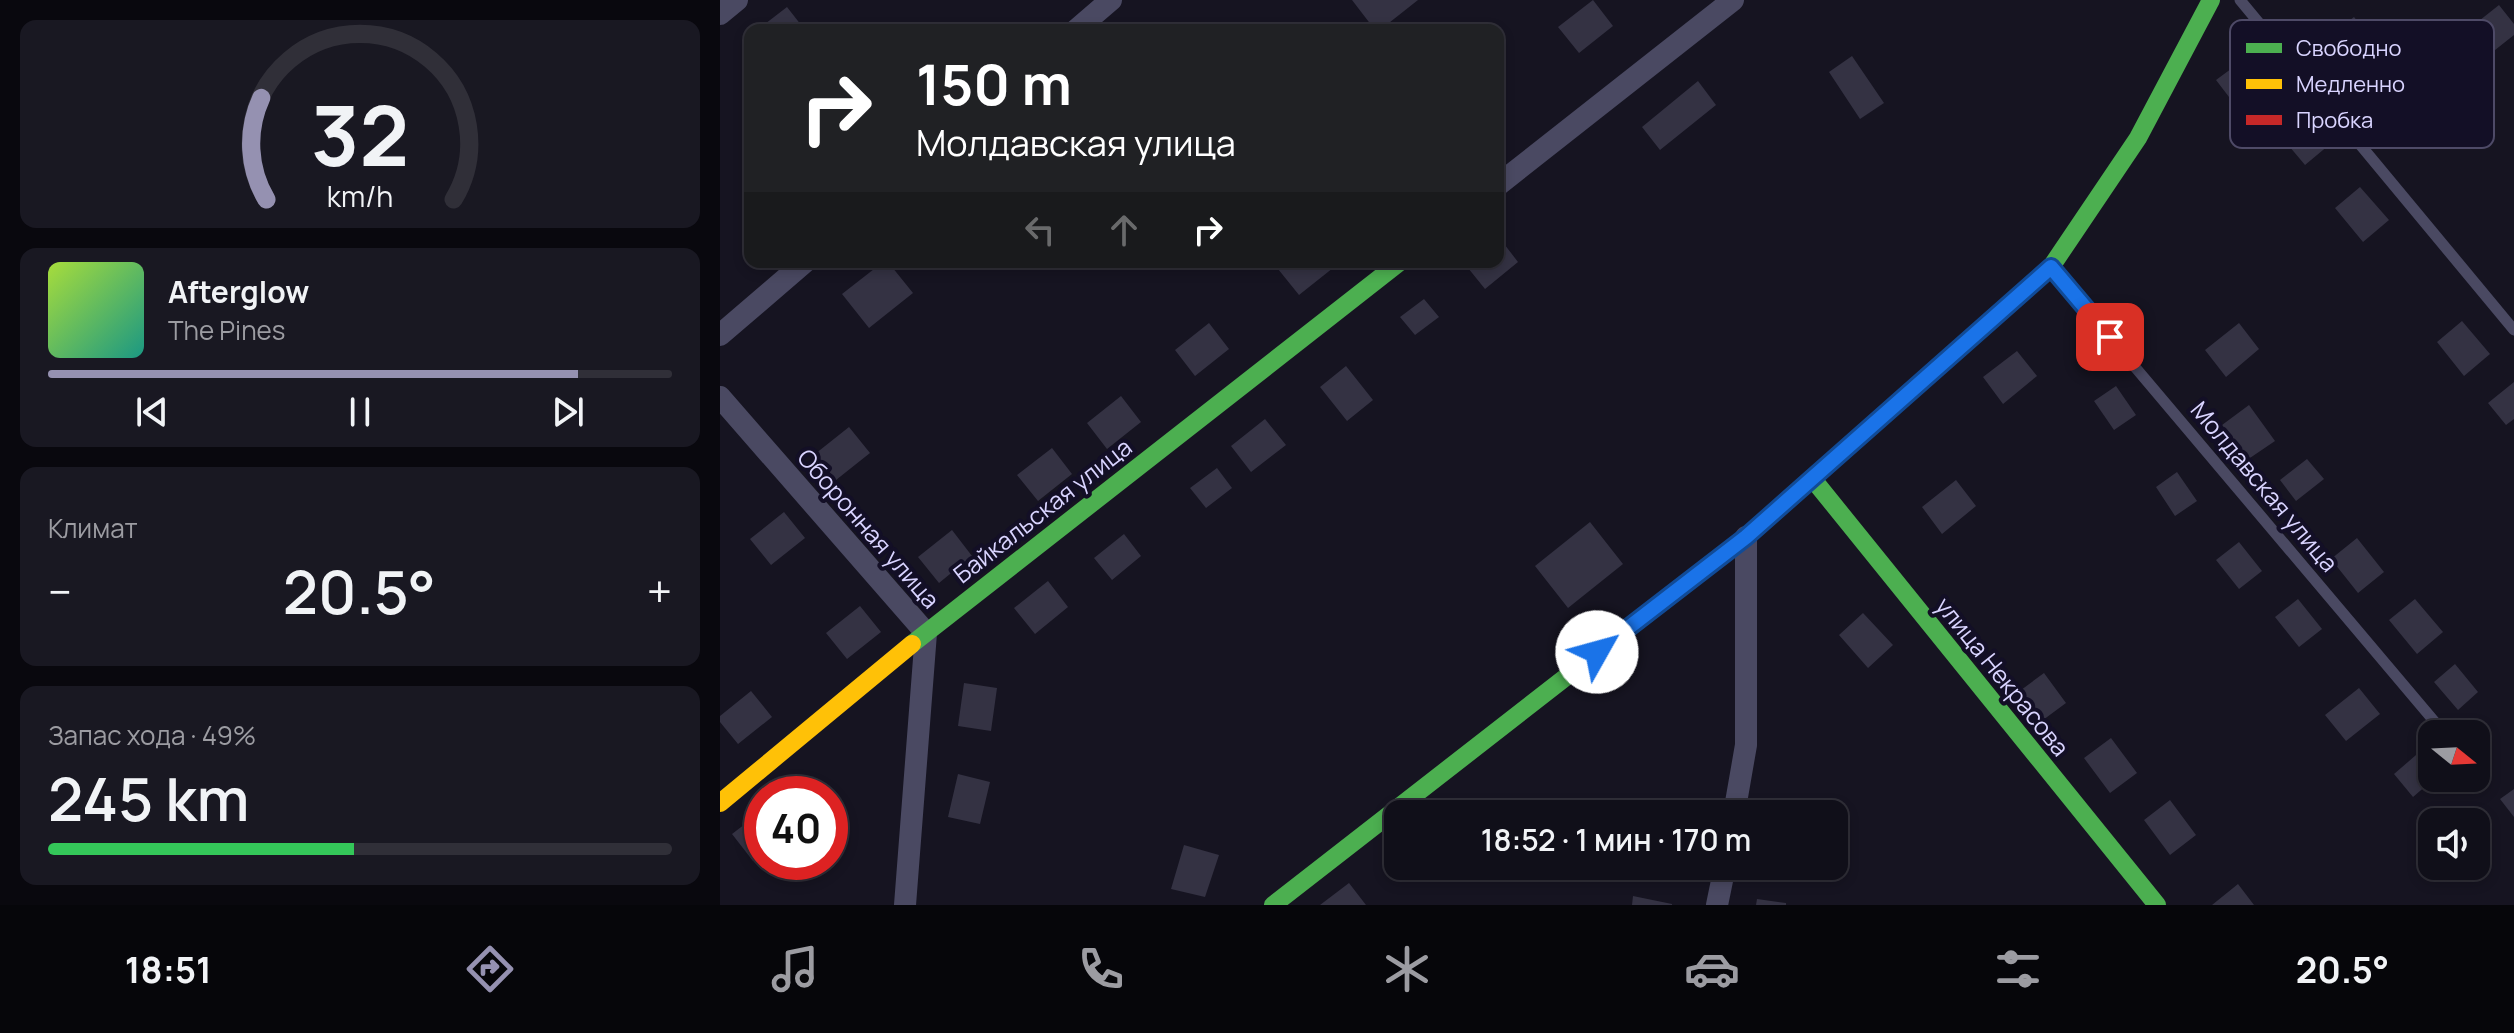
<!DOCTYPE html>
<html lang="ru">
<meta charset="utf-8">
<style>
body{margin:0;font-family:Manrope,sans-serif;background:#191822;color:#f1f3f6;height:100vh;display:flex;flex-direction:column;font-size:30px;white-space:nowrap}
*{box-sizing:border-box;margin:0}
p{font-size:26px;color:#9c9ca2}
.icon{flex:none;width:44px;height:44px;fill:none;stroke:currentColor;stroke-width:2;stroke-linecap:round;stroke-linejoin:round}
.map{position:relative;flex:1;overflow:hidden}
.sheet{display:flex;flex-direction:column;gap:20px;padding:20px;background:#09080e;width:720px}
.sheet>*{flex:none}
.guide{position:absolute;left:24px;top:24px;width:760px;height:244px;border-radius:16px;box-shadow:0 4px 12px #0003,0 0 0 2px #302f38;background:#202124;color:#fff;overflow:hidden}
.needle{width:52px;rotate:108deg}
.controls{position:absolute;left:1698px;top:720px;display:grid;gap:16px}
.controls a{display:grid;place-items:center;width:72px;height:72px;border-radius:16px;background:#100f19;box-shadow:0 4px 12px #0003,0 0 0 2px #302f38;font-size:40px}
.speed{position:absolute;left:24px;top:776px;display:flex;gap:16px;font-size:40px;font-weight:700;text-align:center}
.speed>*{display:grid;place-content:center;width:104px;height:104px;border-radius:50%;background:#100f19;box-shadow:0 4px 12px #0003,0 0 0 2px #302f38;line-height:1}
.speed .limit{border:12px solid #d22;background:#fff;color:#111}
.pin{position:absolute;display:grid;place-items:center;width:68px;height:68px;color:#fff;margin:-34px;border-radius:16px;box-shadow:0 4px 12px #0006}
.me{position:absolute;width:88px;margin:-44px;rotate:52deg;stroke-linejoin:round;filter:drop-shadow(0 0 6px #0008)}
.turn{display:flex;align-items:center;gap:28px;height:168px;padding:0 40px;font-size:36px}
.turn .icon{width:104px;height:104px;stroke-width:2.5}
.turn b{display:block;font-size:56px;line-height:68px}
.lanes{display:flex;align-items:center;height:76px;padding:0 40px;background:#0003;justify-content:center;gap:40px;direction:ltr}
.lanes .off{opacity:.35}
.big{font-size:60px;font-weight:600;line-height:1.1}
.sheet .widget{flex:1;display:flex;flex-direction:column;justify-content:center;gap:12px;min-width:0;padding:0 28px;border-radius:16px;background:#191822}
.sheet .dial{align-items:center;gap:0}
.dial svg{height:208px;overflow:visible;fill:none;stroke:#302f38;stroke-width:7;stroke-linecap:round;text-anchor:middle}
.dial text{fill:#f1f3f6;stroke:none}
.song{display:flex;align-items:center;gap:24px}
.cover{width:96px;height:96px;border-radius:12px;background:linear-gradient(135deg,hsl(80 70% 55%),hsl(170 70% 35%))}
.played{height:8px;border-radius:4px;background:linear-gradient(90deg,#9591b1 85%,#302f38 85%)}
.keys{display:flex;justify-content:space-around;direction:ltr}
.heat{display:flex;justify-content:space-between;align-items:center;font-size:44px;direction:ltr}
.charge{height:12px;border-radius:6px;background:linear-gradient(90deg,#34c759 49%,#302f38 0)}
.trip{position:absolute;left:664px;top:800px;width:464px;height:80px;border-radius:16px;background:#100f19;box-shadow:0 4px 12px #0003,0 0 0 2px #302f38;font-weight:600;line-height:80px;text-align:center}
.tabs{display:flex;height:128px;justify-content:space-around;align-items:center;background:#06060a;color:#9c9ca2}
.tabs .icon{width:56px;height:56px}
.tabs .selected{color:#9591b1}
.tabs b{font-size:36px;color:#f1f3f6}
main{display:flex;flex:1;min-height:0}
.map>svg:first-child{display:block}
</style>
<main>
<section class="sheet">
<div class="widget dial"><svg viewBox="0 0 100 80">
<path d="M14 69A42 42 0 1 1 86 69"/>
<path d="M14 69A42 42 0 0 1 12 30" stroke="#9591b1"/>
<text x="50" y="56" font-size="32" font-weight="700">32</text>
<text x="50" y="72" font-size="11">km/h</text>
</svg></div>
<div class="widget">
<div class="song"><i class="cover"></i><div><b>Afterglow</b><p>The Pines</p></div></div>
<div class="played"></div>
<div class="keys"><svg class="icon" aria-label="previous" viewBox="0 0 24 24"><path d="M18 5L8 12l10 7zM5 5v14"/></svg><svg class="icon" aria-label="pause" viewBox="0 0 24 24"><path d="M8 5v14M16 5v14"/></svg><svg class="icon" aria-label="next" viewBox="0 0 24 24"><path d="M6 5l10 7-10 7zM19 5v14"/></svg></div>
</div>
<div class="widget"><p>Климат</p>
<div class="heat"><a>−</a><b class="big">20.5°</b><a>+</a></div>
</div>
<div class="widget"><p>Запас хода · 49%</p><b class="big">245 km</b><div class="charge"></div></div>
</section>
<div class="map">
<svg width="1794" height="905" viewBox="0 0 1794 905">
<rect width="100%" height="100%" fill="#161421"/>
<path fill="#343243" d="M632,0H698L660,30H655Z
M873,0L893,26L859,53L838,27Z
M1779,5L1794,24V35L1765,58L1745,32Z
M67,7L85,30H37Z
M1634,17L1653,40L1635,54L1616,31Z
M1132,56L1164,103L1140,119L1109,72Z
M1523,60L1548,95L1522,114L1496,80Z
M978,81L996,105L940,150L922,127Z
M1595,126L1609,145L1585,165L1569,146Z
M1640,187L1669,220L1643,242L1615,208Z
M778,236L798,262L765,289L744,263L778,262Z
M163,262H168L193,293L149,328L122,294Z
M567,262H608L613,268L579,295L558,269Z
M704,299L719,317L695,335L680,317Z
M1742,321L1770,354L1744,376L1717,342Z
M489,323L509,349L475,376L455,350Z
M1519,323L1539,349L1506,377L1485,350Z
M1297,351L1317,376L1283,404L1263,377Z
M626,366L653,400L627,421L600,387Z
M1794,382V419L1786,425L1768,403Z
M1396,386L1416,415L1394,430L1374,401Z
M401,396L421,422L387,449L367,423Z
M1529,405L1555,441L1527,460L1502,425Z
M545,419L566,445L531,472L511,446Z
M129,427L150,453L116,480L95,454Z
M332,448L352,474L318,501L297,475Z
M1587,459L1604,479L1576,501L1560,480Z
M497,468L512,488L486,508L470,488Z
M1457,472L1477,501L1455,516L1436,487Z
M1236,480L1256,506L1222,534L1202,507Z
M64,512L85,538L51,565L30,539Z
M870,522L903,564L848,608L815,566Z
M232,530L252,556L219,583L198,557Z
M404,534L421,556L392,580L374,558Z
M1637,538L1664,572L1638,593L1611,559Z
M1519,542L1542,571L1519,589L1496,560Z
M328,581L348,607L315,634L294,608Z
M1578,599L1602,629L1579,647L1555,617Z
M1695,599L1723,632L1697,654L1669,620Z
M140,606L161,632L127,659L106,633Z
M1143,613L1173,645L1148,668L1119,635Z
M1735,664L1758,692L1738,710L1714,682Z
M1324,673L1346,703L1323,720L1301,690Z
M244,683L277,688L271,731L238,726Z
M1639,688L1660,714L1626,741L1605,715Z
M31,691L52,717L18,744L0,722V716Z
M1391,738L1417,773L1390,793L1364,758Z
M1703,749L1712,760V778H1715L1693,797L1674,774Z
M238,774L270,782L260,824L228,817Z
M1794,789V817L1780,799Z
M1450,800L1476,835L1450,855L1424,820Z
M42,811V853L33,861L12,834Z
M464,845L499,855L485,897L451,889Z
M629,883L646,905H600Z
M1518,884L1534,905H1492Z
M913,896L952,904V905H912Z
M1037,899L1066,903V905H1036Z"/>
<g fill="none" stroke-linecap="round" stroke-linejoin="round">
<path stroke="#4a4962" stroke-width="11" d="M1520,0L1794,330
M1333,270L1725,734"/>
<path stroke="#4a4962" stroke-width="22" d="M0,14L17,0
M356,30L391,0
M778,185L1013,0
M0,335L85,262
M0,397L206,633L185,905
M1014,814L1026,745V537
M997,905L1005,866"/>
<path stroke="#4caf50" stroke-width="18" d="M1227,359L1331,267L1418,138L1491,0
M1092,478L1437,905
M192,644L680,262
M553,905L1026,537L1058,509"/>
<path stroke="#ffc107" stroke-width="18" d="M0,803L192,644"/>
<path stroke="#c62828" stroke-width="18" d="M1058,509L1227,359"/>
</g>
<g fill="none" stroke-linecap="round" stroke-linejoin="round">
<defs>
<path id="route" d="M877,652L1026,537L1331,267L1390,337"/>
</defs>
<use href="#route" stroke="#114b97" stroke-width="20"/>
<use href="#route" stroke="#1a73e8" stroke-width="14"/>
</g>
<g text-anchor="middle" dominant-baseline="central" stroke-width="8" stroke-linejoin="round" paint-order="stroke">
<g font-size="24" fill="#d9d4ff" stroke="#130f26">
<text transform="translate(1545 486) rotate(50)">Молдавская улица</text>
<text transform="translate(322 510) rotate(-38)">Байкальская улица</text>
<text transform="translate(149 528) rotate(49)">Оборонная улица</text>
<text transform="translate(1283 676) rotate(51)">улица Некрасова</text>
</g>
</g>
<rect x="1510" y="20" width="264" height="128" rx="12" fill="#130f26" stroke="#4e4a67" stroke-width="2"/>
<rect x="1526" y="43" width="36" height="10" fill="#4caf50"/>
<rect x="1526" y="79" width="36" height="10" fill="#ffc107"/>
<rect x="1526" y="115" width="36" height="10" fill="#c62828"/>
<g font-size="22" fill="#d9d4ff">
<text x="1576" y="56">Свободно</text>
<text x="1576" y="92">Медленно</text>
<text x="1576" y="128">Пробка</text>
</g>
</svg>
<div class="controls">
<a><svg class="needle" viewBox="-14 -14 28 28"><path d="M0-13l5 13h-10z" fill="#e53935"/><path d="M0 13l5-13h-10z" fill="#9c9ca2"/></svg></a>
<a><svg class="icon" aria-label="sound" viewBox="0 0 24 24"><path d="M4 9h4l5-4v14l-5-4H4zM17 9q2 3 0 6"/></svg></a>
</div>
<div class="speed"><div class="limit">40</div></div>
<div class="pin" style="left:1390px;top:337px;background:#d93025"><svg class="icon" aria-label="arrive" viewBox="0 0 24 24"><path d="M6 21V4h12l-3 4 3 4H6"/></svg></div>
<svg class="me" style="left:877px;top:652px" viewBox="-20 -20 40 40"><circle r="19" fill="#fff"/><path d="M0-13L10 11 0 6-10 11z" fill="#1a73e8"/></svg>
<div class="trip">18:52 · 1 мин · 170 m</div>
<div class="guide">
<div class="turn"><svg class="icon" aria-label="right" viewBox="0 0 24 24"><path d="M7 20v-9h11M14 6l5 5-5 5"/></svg><div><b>150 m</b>Молдавская улица</div></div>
<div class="lanes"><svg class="icon off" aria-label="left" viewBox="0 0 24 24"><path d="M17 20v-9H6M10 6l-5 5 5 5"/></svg><svg class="icon off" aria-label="ahead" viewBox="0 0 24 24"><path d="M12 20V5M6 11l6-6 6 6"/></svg><svg class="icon" aria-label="right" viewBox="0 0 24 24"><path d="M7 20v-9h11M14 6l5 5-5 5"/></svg></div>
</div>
</div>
</main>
<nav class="tabs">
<b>18:51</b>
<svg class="icon selected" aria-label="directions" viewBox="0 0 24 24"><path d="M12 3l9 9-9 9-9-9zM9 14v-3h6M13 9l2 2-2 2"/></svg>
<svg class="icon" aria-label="music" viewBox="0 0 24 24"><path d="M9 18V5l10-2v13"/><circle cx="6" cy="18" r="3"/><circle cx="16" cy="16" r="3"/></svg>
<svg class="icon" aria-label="phone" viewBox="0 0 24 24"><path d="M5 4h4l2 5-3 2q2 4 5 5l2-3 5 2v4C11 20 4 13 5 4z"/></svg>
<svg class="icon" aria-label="climate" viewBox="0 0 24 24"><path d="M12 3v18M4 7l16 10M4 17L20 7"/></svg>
<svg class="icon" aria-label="car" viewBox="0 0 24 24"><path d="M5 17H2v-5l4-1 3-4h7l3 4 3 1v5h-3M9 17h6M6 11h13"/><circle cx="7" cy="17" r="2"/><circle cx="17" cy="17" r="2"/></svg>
<svg class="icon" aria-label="filters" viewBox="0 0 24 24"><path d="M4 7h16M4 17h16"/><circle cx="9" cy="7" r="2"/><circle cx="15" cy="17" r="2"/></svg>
<b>20.5°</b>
</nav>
